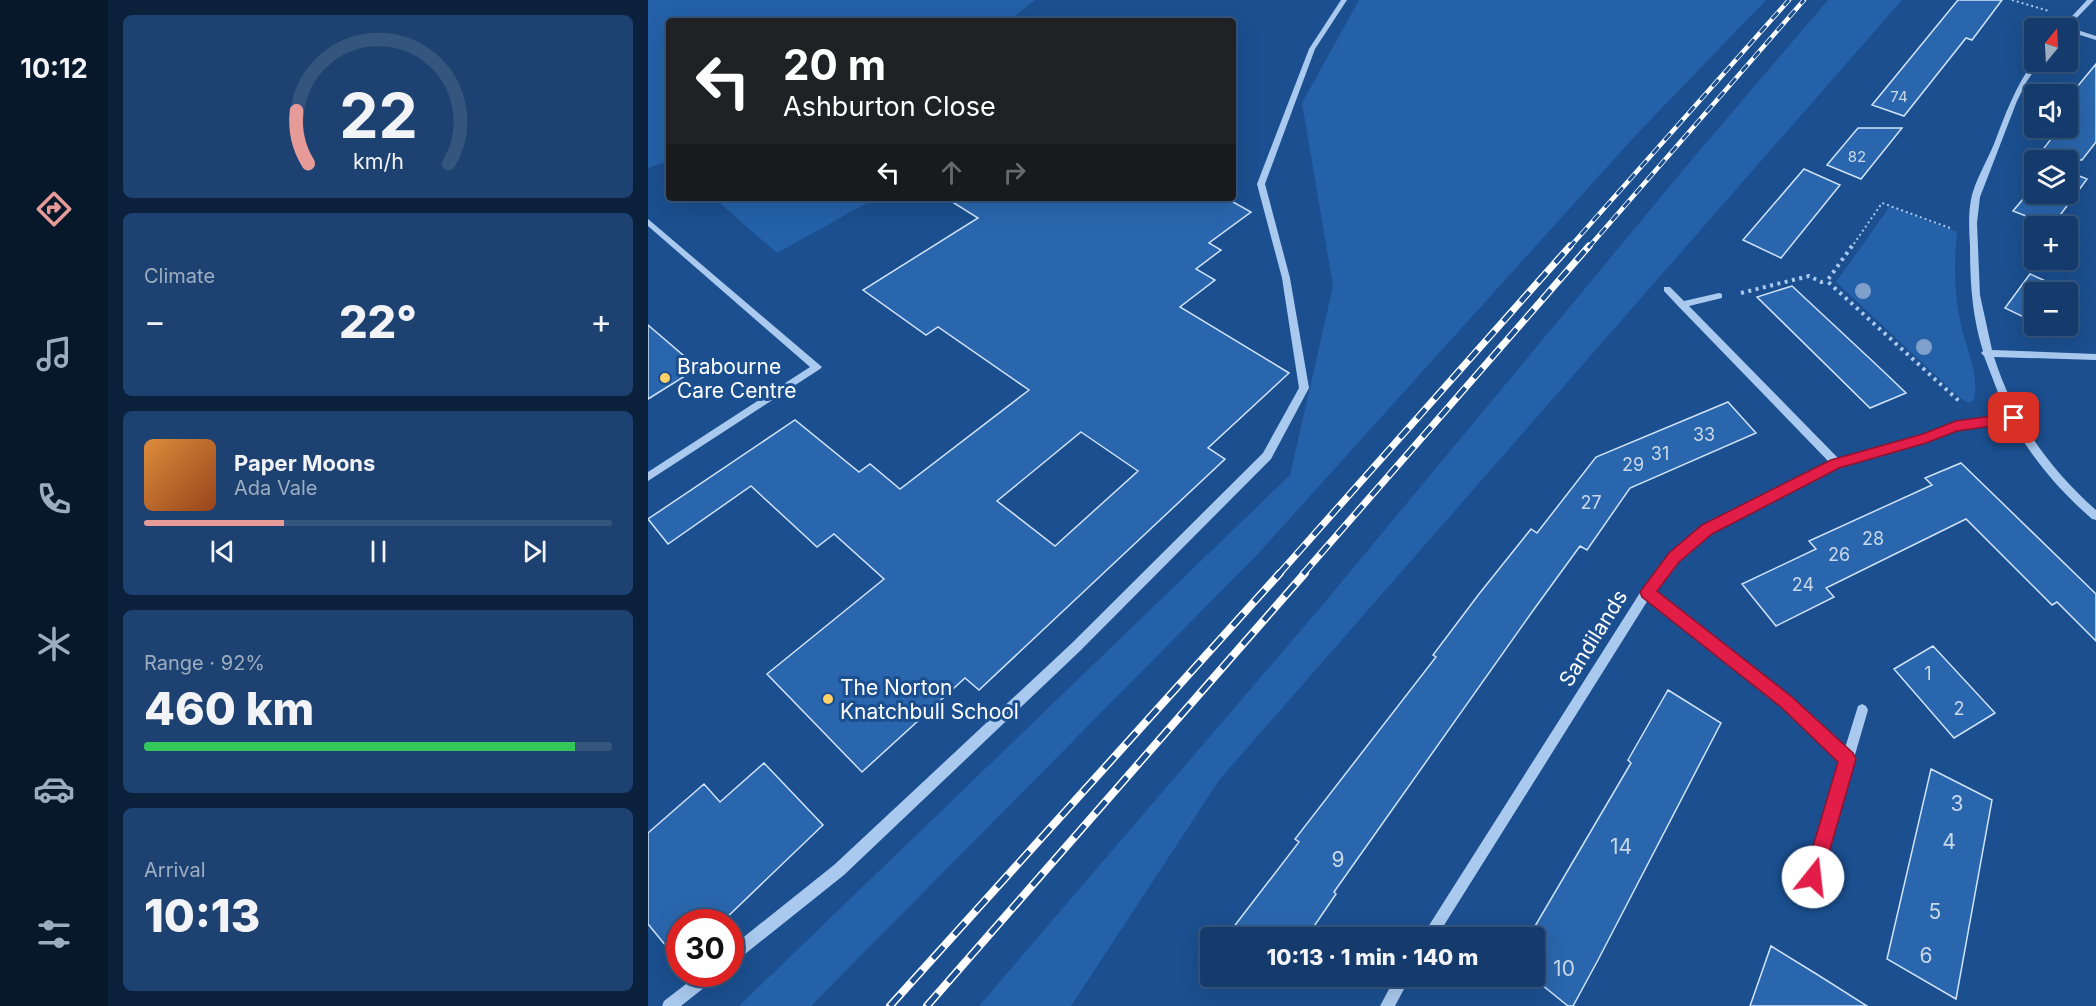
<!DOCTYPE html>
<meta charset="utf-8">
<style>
body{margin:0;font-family:Inter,sans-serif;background:#1d4271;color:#f1f3f6;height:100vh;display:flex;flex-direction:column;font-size:22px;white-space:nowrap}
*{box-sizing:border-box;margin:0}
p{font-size:20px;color:#9dadc1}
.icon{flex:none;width:33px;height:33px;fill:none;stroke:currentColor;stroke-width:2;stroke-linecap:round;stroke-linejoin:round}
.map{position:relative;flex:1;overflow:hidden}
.side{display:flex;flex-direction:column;gap:15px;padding:15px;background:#0b203b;width:540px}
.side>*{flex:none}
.banner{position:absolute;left:18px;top:18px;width:570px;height:183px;border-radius:6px;box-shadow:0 6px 24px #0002,0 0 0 2px #33557e;background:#202124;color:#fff;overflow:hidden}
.needle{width:39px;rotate:18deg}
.tools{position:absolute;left:1376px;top:18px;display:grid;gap:12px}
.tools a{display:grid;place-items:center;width:54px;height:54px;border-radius:6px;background:#143b6b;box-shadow:0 6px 24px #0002,0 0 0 2px #33557e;font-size:30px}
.speed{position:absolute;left:18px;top:909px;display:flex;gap:12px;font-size:30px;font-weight:700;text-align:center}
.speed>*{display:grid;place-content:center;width:78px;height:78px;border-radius:50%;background:#143b6b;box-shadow:0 6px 24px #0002,0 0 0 2px #33557e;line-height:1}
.speed .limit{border:9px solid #d22;background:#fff;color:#111}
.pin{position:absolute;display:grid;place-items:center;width:51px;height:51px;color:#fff;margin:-26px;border-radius:12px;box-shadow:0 3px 9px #0006}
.me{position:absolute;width:66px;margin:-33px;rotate:16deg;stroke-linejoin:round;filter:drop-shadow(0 0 4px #0008)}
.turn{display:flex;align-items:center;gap:21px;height:126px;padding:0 18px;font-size:27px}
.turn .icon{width:78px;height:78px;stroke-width:2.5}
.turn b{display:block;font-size:42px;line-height:51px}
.lanes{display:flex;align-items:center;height:57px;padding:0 18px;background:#0003;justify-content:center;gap:30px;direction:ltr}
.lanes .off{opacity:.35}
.big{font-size:45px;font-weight:800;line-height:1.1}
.side .widget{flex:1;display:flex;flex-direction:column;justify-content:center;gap:9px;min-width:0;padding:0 21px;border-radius:9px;background:#1d4271}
.side .dial{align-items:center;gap:0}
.dial svg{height:156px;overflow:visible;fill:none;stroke:#33557e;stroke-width:7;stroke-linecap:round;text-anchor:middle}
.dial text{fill:#f1f3f6;stroke:none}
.song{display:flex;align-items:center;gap:18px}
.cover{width:72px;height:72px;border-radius:9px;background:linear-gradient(135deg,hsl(30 70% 55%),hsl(20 70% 35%))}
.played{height:6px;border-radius:3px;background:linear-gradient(90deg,#e69b98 30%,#33557e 30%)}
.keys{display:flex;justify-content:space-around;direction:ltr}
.heat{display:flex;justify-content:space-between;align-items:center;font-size:33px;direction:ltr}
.charge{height:9px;border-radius:4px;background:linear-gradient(90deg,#34c759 92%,#33557e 0)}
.trip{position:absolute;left:552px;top:927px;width:345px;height:60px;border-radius:6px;background:#143b6b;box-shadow:0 6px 24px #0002,0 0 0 2px #33557e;font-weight:800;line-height:60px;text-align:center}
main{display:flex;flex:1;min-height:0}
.menu{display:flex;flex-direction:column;width:108px;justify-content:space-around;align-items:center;background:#08182b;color:#9dadc1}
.menu .icon{width:42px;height:42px}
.menu .current{color:#e69b98}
.menu b{font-size:27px;color:#f1f3f6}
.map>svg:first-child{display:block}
</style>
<main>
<nav class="menu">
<b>10:12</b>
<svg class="icon current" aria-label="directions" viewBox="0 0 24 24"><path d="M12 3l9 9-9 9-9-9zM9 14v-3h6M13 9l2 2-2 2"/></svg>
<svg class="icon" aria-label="music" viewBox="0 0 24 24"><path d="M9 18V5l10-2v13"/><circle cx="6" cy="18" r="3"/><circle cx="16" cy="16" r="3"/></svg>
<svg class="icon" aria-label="phone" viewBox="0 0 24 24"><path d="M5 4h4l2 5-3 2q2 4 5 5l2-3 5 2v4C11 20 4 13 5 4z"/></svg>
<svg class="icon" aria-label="climate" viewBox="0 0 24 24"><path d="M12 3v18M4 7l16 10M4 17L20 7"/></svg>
<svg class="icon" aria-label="car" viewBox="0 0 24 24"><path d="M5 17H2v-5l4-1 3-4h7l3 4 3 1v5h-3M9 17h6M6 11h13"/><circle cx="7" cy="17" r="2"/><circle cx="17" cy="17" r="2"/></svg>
<svg class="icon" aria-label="filters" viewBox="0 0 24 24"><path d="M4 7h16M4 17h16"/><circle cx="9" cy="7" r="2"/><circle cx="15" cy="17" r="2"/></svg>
</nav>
<section class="side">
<div class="widget dial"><svg viewBox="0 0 100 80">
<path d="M14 69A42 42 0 1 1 86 69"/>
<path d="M14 69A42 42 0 0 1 8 42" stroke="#e69b98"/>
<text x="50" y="56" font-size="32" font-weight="700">22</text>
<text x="50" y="72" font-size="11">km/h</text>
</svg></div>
<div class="widget"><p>Climate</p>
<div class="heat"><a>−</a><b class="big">22°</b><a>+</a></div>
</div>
<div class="widget">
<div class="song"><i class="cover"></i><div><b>Paper Moons</b><p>Ada Vale</p></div></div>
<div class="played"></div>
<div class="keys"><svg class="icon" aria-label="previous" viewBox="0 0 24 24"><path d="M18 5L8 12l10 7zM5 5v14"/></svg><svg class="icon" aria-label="pause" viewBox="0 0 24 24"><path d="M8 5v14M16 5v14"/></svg><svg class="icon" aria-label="next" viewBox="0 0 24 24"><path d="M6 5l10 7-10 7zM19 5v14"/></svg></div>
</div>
<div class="widget"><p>Range · 92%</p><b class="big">460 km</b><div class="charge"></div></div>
<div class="widget"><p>Arrival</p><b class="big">10:13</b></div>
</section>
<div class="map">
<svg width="1448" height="1006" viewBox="0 0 1448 1006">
<rect width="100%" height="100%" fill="#1b4f8f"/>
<path fill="#2461a8" d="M0,0H387L361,21H21V161L0,168Z
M711,0H1118L988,135L607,557L163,1006H91L642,475L685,286L654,103Z
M1180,0H1254L572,779L423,1006H331L672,608L1046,157Z
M66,198H228L129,253Z
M1242,206L1309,232C1306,262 1306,290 1312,320C1317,347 1332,372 1326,400L1321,403L1312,398L1188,282Z"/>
<path fill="#2a66ad" stroke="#cfe3fa" stroke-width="1.5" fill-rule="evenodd" d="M1310,0H1354L1324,40L1318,38L1256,116L1224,105Z
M1448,64V142L1434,160H1387L1403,139L1391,135L1397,128H1419V99Z
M1210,128H1254L1213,179L1179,165Z
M1156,169L1192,185L1133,258L1095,240Z
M1419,171L1439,179L1404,226L1365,211L1386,186V194H1419Z
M298,198H578L603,212L561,243L573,250L548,269L567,280L532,307L641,373L560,448L577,459L331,690L317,678L214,772L119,674L236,579L186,534L169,547L103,486L20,544L0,519L147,420L211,472L222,464L252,489L381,390L290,327L278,335L215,290L330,218ZM433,432L490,471L407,546L349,501Z
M1382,274L1422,292L1419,297V292H1386V322L1357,308Z
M1144,286L1234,370L1258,393L1222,408L1109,297Z
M0,325L50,368L0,399Z
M1080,402L1108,433L982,488L939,550L932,546L884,612L686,892L688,894L658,938H586L581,933L651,842L647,839L788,657L785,655L831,594L883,529L889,533L948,457Z
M1313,463L1448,594V641L1409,602L1404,605L1318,519L1178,588L1186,597L1128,626L1094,584L1168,549L1161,541L1284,485L1277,478Z
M1285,646L1347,713L1306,738L1246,669Z
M1020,690L1073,723L950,960L925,1006H920L883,976H886V938H880L983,763L980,760Z
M116,763L175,825L74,922H32V963L0,924V833L56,784L72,802Z
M1283,769L1344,800L1308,999L1239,959Z
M1123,946L1170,975L1219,1006H1102Z"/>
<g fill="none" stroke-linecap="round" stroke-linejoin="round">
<path stroke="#a9c9ee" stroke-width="2" stroke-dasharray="2 3" stroke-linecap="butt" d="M1364,0L1401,11
M1203,248L1234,203L1302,228"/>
<path stroke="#a9c9ee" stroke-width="4" stroke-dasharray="3 4.5" stroke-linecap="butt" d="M1204,246L1179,281L1311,401
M1093,293L1161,276L1173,282L1179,281"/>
<path fill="#a9c9ee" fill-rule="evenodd" d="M693,0H699L667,49L617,184L642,278L661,388L623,459L432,651L196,875L87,962L82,964V948L186,865L424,643L615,453L651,388L634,278L609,184L661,49Z
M1439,0H1446L1420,27L1448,36V40L1419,31V28H1413Z
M1386,61L1392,62L1379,81L1369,101L1332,197L1329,223L1332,295L1344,350L1448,354V360L1346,357C1365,417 1400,468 1448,510V520L1444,519C1412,491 1385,460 1364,422L1309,430L1278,442L1191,466L1063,533L1030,561L1006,591L1143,698L1197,748L1210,706L1214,704L1218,706L1220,710L1170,882L1165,884L1160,882L1158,877L1193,762L1135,706L1000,600L788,938H773L995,588L1022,555L1055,527L1181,462L1031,307L1016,291V287H1022L1036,301L1071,293L1074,294V298L1041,306L1190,458L1276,435L1308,422L1361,415L1351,395L1336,356L1333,353L1335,351C1324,316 1322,282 1322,246C1321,229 1320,211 1324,195C1329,177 1339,161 1346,144C1357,115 1367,87 1386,61Z
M0,219L174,367L172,369L0,481V472L162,367L0,226Z
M51,974H69L67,979L33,1006H14L16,1001Z
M748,976H763L747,1006H732Z"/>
<defs>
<path id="rail-far2" d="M921,248L1141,0
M940,248L1156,0"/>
<path id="rail-far1" d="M631,574L922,246
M655,574L941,246"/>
<path id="rail" d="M242,1006L632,573
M279,1006L657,573"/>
</defs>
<use href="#rail-far2" stroke="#fff" stroke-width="4.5"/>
<use href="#rail-far1" stroke="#fff" stroke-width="7"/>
<use href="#rail" stroke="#fff" stroke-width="8"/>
<use href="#rail-far2" stroke="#1b4f8f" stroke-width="3" stroke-dasharray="9" stroke-linecap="butt"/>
<use href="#rail-far1" stroke="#1b4f8f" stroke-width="4.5" stroke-dasharray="13" stroke-linecap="butt"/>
<use href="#rail" stroke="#1b4f8f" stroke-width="5" stroke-dasharray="16" stroke-linecap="butt"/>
</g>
<g fill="#7ea0ca">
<circle cx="1215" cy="291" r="8"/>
<circle cx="1276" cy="347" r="8"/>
</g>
<path fill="#e11d48" stroke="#92132f" stroke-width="1.5" d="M1366,413L1372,418L1371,422L1309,431L1278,443L1191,468L1064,534L1031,562L1009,591L1144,697L1205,753L1208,759L1174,877L1171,883L1165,886L1158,883L1156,877L1190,762L1133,707L994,597L992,592L1021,553L1054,525L1183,460L1275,434L1308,421Z"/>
<g fill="#ffd166" stroke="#1b4f8f" stroke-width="2">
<circle cx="17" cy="378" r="6"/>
<circle cx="180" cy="699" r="6"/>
</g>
<g text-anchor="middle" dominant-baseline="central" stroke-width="6" stroke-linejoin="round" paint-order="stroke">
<g font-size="15" fill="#cad9ea">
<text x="1251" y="96">74</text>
<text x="1209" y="156">82</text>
</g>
<g font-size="18" fill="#cad9ea">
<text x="1056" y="434">33</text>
<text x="1012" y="453">31</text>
<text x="985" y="464">29</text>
<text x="943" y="502">27</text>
<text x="1225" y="538">28</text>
<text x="1191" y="554">26</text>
<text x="1155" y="584">24</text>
<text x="1280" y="673">1</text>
<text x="1311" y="708">2</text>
</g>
<g font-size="21" fill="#fff" stroke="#1b4f8f" text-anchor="start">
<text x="29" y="366">Brabourne<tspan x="29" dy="24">Care Centre</tspan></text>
<text x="192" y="687">The Norton<tspan x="192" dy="24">Knatchbull School</tspan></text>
</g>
<g font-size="21" fill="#fff" stroke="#1b4f8f">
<text transform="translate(945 638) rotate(-58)">Sandilands</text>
</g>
<g font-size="21" fill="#cad9ea">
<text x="1309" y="803">3</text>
<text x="1301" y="841">4</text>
<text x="973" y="846">14</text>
<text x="690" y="859">9</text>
<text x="1287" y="911">5</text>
<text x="1278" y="955">6</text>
<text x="916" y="968">10</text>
</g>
</g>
</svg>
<div class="tools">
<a><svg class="needle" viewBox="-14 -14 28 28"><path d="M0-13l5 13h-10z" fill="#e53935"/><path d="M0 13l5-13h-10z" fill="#9dadc1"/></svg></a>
<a><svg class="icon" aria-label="sound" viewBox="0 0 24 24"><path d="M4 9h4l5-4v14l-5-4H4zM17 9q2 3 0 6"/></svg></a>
<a><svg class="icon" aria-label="layers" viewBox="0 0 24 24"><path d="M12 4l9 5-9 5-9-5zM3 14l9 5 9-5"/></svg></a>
<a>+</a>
<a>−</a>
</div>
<div class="speed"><div class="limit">30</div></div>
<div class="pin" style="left:1366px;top:418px;background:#d93025"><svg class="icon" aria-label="arrive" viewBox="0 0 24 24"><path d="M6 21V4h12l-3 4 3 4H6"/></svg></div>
<svg class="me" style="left:1165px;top:877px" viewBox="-20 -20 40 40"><circle r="19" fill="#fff"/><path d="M0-13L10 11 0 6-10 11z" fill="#e11d48"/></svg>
<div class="trip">10:13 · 1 min · 140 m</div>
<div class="banner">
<div class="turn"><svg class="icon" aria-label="left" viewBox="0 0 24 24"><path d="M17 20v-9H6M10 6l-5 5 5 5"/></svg><div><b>20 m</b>Ashburton Close</div></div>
<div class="lanes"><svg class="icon" aria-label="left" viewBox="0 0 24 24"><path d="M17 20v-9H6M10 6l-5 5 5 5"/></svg><svg class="icon off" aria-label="ahead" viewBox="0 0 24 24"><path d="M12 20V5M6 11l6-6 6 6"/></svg><svg class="icon off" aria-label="right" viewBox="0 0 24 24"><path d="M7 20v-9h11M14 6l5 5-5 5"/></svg></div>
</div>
</div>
</main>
